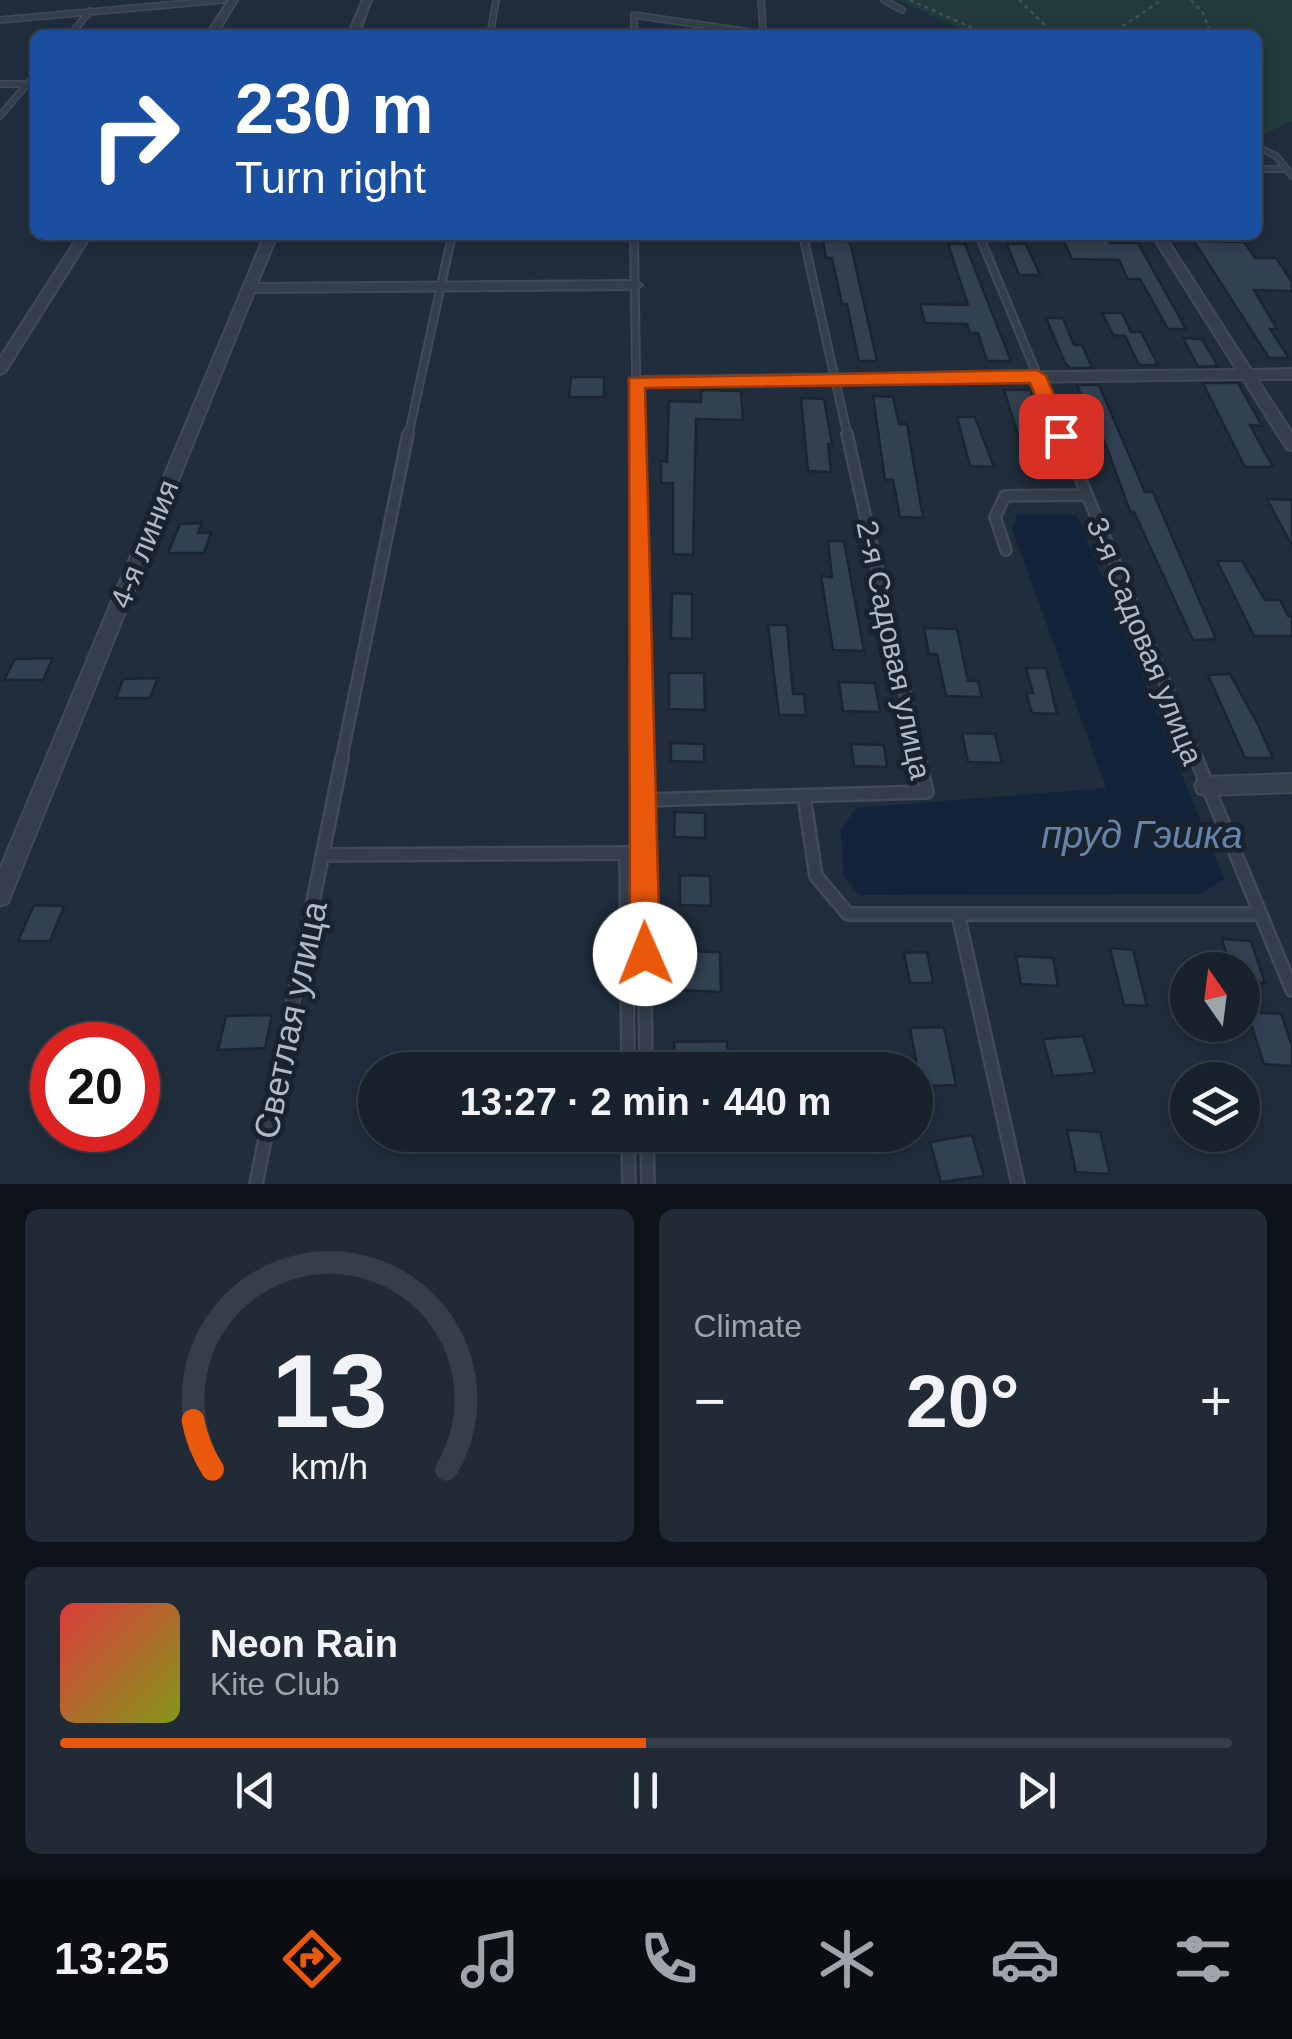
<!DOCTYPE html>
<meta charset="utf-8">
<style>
body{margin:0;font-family:Helvetica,sans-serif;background:#212a35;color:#f1f3f6;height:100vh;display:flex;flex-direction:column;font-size:38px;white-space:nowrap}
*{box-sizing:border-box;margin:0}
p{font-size:32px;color:#9fa4aa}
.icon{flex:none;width:55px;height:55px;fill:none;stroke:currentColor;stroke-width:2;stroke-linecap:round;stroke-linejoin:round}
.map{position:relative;height:1184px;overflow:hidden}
.details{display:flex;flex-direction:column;gap:25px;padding:25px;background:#0d1319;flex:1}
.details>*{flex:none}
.banner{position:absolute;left:30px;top:30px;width:1232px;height:210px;border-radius:15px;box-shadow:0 5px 15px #0003,0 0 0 2px #363f49;background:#1a4fa0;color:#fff;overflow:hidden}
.needle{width:65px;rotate:346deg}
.buttons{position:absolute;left:1170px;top:952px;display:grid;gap:20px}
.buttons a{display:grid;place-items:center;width:90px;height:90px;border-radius:50%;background:#18222d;box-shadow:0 5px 15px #0003,0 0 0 2px #363f49;font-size:50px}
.speed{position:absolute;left:30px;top:1022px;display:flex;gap:20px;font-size:50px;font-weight:700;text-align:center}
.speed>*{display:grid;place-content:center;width:130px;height:130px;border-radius:50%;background:#18222d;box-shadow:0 5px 15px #0003,0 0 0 2px #363f49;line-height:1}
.speed .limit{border:15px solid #d22;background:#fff;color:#111}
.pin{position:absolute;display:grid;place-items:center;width:85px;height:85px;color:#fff;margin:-42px;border-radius:20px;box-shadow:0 5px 15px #0006}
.me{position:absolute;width:110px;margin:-55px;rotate:359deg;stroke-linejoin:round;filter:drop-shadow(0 0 8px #0008)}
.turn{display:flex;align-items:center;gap:35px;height:210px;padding:0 40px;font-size:45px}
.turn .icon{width:130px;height:130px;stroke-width:2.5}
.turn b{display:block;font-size:70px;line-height:85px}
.big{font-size:75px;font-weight:700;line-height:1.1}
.details .widget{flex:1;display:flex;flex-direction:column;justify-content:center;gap:15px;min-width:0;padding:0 35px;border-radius:15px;background:#212a35}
.details .dial{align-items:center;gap:0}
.dial svg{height:260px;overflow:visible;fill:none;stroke:#363f49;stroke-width:7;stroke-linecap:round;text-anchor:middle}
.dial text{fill:#f1f3f6;stroke:none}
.song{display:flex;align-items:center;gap:30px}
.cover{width:120px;height:120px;border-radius:15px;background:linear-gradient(135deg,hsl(0 70% 55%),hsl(70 70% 35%))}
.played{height:10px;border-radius:5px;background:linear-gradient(90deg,#ea580c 50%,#363f49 50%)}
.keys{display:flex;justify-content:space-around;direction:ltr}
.heat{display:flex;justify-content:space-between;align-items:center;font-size:55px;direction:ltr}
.details .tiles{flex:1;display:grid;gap:25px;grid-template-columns:1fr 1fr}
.widget:last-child{grid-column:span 2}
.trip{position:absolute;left:358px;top:1052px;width:575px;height:100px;border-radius:50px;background:#18222d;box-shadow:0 5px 15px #0003,0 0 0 2px #363f49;font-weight:700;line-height:100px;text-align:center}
.dock{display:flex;height:160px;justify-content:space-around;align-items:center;background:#0a0e12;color:#9fa4aa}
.dock .icon{width:70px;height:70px}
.dock .on{color:#ea580c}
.dock b{font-size:45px;color:#f1f3f6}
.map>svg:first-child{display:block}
</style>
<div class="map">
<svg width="1292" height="1184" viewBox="0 0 1292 1184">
<rect width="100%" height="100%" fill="#202d3c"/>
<path fill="#223a3d" d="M898,0H1292V121L1258,137V35H975Z"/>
<path fill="#13243a" d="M1017,514L1077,515L1224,879L1201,894L859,895L844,876L841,830L856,808L1106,788L1012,529Z"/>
<path fill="#324152" stroke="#1b2532" stroke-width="2.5" d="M1061,235H1106L1110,243H1138L1186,329H1168L1140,279H1128L1119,260L1072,259Z
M823,241H848L851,246L877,361H859L847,304H842L832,258H826Z
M1194,241L1244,242L1255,258H1276L1292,282V291L1254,290L1277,329H1270L1289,358H1269Z
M948,244H965L1011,361H987L978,333H970L967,324L925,323L920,304L968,305Z
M1007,244H1026L1040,275H1019Z
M1102,313H1122L1131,332H1141L1158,365H1139L1125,336L1113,335Z
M1046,318H1063L1074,345H1082L1092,368H1070L1065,363Z
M1183,338L1202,339L1218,366L1198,367Z
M571,377H604V397H569Z
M1203,383H1238L1262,426L1250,425L1273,467H1245Z
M1077,385H1099L1145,492H1153L1216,639L1193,640L1134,512L1130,511L1104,440H1099Z
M701,390L741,391L743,420L696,419L693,555L673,554V483H661V461L667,462L669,401L701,402Z
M1004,390H1030L1045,441H1020Z
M873,396L893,397L899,424H907L923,518L900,517L893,480H885Z
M801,398L824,399L832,444H828L831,472L808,471Z
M957,417H975L994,467L970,466Z
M1267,499L1292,500V546Z
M202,523L198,533H211L204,553H168L180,524Z
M828,541H844L864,651L833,650L821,576L832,577Z
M1217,561H1242L1265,600H1280L1288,616L1292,617V636H1254Z
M672,593L692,594V639L671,638Z
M768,625H787L793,694H804L806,715H779Z
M924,628L957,629L968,681H978L982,697L946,696L937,654H929Z
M53,658L43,680H4L15,659Z
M1026,668H1046L1057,714L1032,713L1026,693H1033Z
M669,673H704L705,710L669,709Z
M1230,674L1257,723L1273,758H1245L1208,675Z
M158,678L150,698H116L123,679Z
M839,682L875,683L880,712L843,711Z
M962,733L995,734L1002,763L968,762Z
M671,743L704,744V762L671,761Z
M851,744L884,745L887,767L854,766Z
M675,812L705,813V838L674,837Z
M680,875L710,876L711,906L680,905Z
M34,905L64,906L50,941H18Z
M1222,939L1251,941L1265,983L1242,981V970H1231Z
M1110,948L1133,950L1147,1006L1124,1005Z
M681,951L720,952L721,992L680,990Z
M927,952L933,983H910L904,953Z
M1016,956L1053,958L1058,986L1021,984Z
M1247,1012L1281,1014L1292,1046V1066L1264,1064Z
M272,1015L265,1048L218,1050L226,1016Z
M944,1027L956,1085L921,1086L910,1028Z
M1083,1036L1095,1073L1053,1076L1043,1039Z
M727,1041L729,1070H675L674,1042Z
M1067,1130L1100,1132L1110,1174L1076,1172Z
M972,1135L984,1176L941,1182L930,1142Z"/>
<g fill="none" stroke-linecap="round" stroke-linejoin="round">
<defs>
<path id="lane-far3" d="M761,0L763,28
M884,0L902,10
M0,20L223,0
M70,35L90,11
M490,35L496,1
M634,35V15L771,35
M0,84H27
M0,116L35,75
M1258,147L1276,156L1292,176
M1258,169H1285"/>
<path id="lane-far2" d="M634,235L637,437
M803,235L848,437
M979,235L1063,437
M408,437L452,235"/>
<path id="lane-far1" d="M637,434L642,761
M847,434L920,761
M1062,434L1197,761
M1006,550L995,517L1005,496L1085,495
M341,761L408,434"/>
<path id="lane" d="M642,758L646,1070
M1196,758L1292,990
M804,796L816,876L848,914H1258
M643,800L927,792L919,758
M323,855L626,853L628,1070
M958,914L1018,1184
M628,1135L629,1184
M647,1135L648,1184
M256,1184L342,758"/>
<path id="street" d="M229,0H237L216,35H206Z
M363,0H371L358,35H348Z
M79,235H91L5,372L0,374V358Z
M265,235H277L257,284L635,281L642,285L635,289L254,292L11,895L8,903L0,906V869Z
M1152,235H1164L1251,370L1292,369V379H1257L1292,433V450L1287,449L1243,379L636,387L629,382L636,377L1237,370Z
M1292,774V792L1205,795L1198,793L1195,786L1198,779L1205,777Z"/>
</defs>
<use href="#lane-far3" stroke="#404a58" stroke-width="8"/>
<use href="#lane-far2" stroke="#404a58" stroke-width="10"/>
<use href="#lane-far1" stroke="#404a58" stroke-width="14"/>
<use href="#lane" stroke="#404a58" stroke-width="16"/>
<use href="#street" stroke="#404a58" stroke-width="4"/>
<path stroke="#3b5455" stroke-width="2.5" stroke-dasharray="4 4" stroke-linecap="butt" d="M910,0L988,35
M1019,0L1046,26L1049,35
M1191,0L1203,13L1211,35
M1109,35L1162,0"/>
<use href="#lane-far3" stroke="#343e4c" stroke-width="5"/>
<use href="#lane-far2" stroke="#343e4c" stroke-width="6"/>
<use href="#lane-far1" stroke="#343e4c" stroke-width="9"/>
<use href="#lane" stroke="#343e4c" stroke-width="11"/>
<use href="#street" fill="#343e4c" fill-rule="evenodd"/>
</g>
<path fill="#ea580c" stroke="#983908" stroke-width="2.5" d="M1037,370L1046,376L1071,436L1068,441H1054L1030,383L645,388L660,954L655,965L645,969L634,965L630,954L629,378Z"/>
<g text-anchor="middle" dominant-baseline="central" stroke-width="10" stroke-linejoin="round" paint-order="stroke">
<g font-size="30" fill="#afb9c8" stroke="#192330">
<text transform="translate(144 544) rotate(-68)">4-я линия</text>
<text transform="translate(1145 641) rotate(68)">3-я Садовая улица</text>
<text transform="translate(894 650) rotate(78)">2-я Садовая улица</text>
</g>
<g font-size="35" fill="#afb9c8" stroke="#192330">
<text transform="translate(290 1020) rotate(-78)">Светлая улица</text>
</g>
<g font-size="38" font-style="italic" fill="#6584aa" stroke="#192330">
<text x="1142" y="835">пруд Гэшка</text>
</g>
</g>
</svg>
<div class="buttons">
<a><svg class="needle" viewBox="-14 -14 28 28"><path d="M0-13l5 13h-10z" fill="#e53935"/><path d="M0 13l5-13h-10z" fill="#9fa4aa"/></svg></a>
<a><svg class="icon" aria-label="layers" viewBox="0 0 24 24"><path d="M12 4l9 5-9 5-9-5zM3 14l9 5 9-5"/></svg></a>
</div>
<div class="speed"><div class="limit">20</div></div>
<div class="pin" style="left:1061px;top:436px;background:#d93025"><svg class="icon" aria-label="arrive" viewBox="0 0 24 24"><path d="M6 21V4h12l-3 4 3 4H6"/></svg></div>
<svg class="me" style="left:645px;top:954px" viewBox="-20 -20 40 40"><circle r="19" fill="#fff"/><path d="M0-13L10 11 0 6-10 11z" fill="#ea580c"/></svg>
<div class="trip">13:27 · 2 min · 440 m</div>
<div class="banner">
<div class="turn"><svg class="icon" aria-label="right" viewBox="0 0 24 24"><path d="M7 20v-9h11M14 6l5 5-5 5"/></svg><div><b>230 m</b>Turn right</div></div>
</div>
</div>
<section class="details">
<div class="tiles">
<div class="widget dial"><svg viewBox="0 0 100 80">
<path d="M14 69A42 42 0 1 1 86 69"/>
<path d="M14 69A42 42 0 0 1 8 54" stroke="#ea580c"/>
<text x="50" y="56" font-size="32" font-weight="700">13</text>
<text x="50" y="72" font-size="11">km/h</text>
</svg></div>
<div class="widget"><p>Climate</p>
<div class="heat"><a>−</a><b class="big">20°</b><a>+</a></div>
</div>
<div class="widget">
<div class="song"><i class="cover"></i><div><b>Neon Rain</b><p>Kite Club</p></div></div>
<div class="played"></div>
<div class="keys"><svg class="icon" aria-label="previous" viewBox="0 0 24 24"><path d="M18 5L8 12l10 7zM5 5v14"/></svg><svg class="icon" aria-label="pause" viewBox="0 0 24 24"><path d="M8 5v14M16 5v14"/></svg><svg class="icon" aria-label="next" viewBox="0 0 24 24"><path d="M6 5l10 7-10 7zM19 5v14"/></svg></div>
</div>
</div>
</section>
<nav class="dock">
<b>13:25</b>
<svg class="icon on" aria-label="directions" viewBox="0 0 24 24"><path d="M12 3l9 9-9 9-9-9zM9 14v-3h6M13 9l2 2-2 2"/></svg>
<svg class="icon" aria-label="music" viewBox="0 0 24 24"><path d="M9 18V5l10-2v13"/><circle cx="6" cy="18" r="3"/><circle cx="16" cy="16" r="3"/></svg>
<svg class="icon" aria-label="phone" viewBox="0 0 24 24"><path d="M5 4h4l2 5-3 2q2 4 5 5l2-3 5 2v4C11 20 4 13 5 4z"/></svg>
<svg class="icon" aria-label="climate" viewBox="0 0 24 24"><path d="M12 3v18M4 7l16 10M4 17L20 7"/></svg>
<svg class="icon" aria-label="car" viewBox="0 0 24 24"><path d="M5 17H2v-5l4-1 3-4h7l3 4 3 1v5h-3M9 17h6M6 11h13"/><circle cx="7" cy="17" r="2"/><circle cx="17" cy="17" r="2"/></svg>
<svg class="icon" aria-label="filters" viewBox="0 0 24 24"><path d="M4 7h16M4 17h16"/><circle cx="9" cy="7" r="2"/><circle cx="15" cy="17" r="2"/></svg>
</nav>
